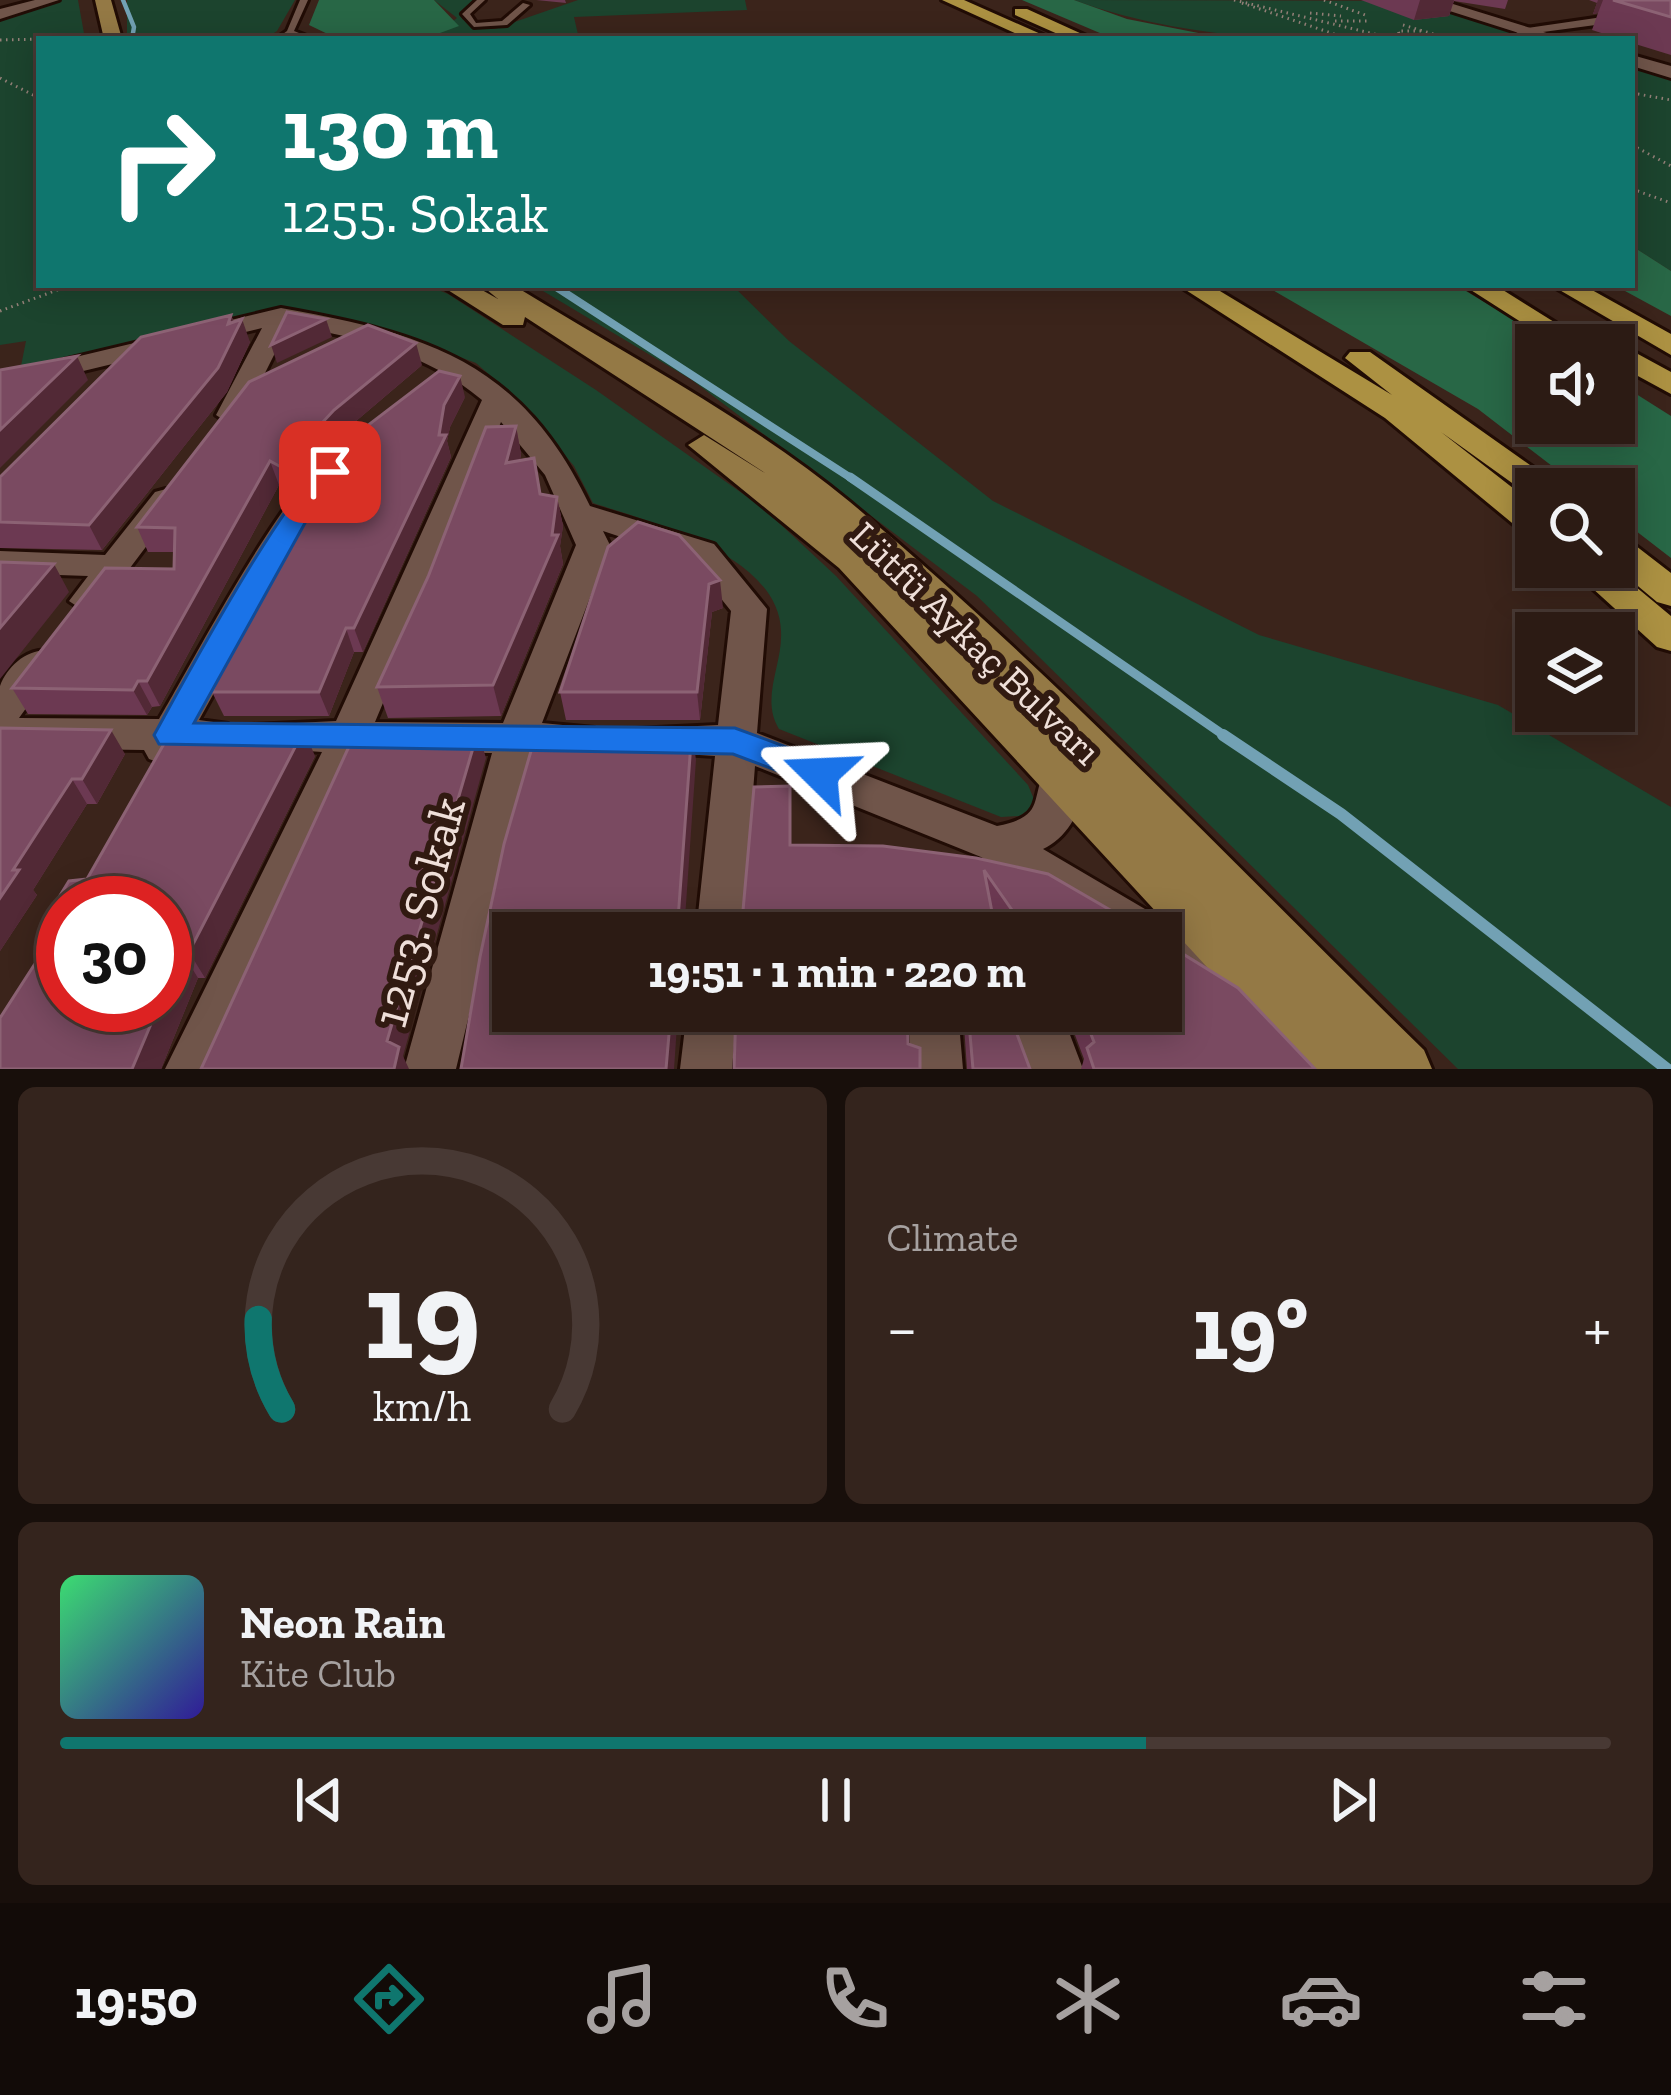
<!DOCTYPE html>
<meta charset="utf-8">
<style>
body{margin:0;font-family:"Zilla Slab",serif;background:#34241d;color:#f1f3f6;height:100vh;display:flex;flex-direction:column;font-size:45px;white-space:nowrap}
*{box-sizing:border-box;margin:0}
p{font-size:39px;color:#a6a1a0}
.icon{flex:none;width:66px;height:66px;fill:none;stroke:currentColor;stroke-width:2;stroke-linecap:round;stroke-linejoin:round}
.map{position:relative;height:1069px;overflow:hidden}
.sheet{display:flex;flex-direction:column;gap:18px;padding:18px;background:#180f0b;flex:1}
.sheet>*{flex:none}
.guide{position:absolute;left:36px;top:36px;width:1599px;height:252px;border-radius:0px;box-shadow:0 6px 30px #0003,0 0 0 3px #483934;background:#0f766e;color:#fff;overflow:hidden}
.controls{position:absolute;left:1515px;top:324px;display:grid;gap:24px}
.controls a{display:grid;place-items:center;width:120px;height:120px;border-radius:0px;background:#2c1b14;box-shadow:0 6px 30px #0003,0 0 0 3px #483934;font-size:60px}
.speed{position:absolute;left:36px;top:876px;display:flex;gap:24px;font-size:60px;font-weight:700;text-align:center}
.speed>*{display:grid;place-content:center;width:156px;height:156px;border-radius:50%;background:#2c1b14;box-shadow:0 6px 30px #0003,0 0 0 3px #483934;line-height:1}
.speed .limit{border:18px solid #d22;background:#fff;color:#111}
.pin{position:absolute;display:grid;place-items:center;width:102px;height:102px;color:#fff;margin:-51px;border-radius:24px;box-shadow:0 6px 18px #0006}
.me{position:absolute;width:132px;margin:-66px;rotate:291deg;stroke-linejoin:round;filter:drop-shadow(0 0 9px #0008)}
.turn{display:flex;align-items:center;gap:42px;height:252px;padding:0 48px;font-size:54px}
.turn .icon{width:156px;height:156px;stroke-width:2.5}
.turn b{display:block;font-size:84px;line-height:102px}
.big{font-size:90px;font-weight:800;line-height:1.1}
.sheet .widget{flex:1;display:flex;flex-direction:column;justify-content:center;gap:18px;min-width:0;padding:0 42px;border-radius:18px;background:#34241d}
.sheet .dial{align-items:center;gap:0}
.dial svg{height:312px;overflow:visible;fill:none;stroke:#483934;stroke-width:7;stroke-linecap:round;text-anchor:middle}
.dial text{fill:#f1f3f6;stroke:none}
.song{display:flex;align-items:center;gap:36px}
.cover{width:144px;height:144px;border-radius:18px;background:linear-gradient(135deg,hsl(140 70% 55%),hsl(250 70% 35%))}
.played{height:12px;border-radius:6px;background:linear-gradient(90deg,#0f766e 70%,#483934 70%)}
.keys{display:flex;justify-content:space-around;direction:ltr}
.heat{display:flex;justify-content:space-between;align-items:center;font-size:66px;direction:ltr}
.sheet .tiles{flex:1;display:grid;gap:18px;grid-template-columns:1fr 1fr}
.widget:last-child{grid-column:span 2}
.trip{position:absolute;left:492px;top:912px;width:690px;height:120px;border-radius:0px;background:#2c1b14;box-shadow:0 6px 30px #0003,0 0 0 3px #483934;font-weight:800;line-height:120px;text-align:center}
.dock{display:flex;height:192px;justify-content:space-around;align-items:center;background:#120b08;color:#a6a1a0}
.dock .icon{width:84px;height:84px}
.dock .on{color:#0f766e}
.dock b{font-size:54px;color:#f1f3f6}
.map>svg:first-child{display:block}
</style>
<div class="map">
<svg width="1671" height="1069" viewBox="0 0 1671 1069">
<rect width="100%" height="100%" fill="#3b241b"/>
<path fill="#1c442e" d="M57,0H78L85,39H39V285H426L448,294L596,390L763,508L836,576L1028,785L1036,804L1020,816L1001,817L779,729C760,698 783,665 781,631C779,555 651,522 593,503L574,466L515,397L476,363L378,327L279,311L20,371L26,341L0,345V20Z
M127,0H295L277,31L265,39H127Z
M434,0H477L463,10L462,19L494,29L578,0H745L747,10L574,17L579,39H444L438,33L457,18Z
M1074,0L1409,1L1538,39C1381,39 1224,54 1074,0Z
M1632,66L1671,79V271L1632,246Z
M533,285H732L789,341L993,501L1259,635L1498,705L1671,807V1069H1458L977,596L692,380Z"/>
<path fill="#286746" d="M319,0H434L459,26L440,33L444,39H338L309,25Z
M1022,0H1074L1127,19L1229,39H1114Z
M1632,246L1671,271V316L1614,285H1632Z
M1264,285H1456L1556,345H1536V423H1614V380L1671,416V558L1614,514V489H1582L1478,409Z"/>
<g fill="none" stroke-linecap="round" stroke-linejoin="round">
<path stroke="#72a1b4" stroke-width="4.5" d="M123,0L134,27L132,39"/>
<path stroke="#72a1b4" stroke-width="8" d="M553,285L854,480"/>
<path stroke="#72a1b4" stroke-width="9" d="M850,477L1228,738"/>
<path stroke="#72a1b4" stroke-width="12" d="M1223,735L1341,814L1667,1069"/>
<defs>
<path id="service" d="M300,0H308L294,31L314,39L291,35L285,39H276L287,31Z
M477,0H485L470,14L476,23L502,21L523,3L530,5L507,25L474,27L462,14Z"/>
<path id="minor" d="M35,0H59L0,19V9Z
M1671,7V15L1521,35L1513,30Z
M281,308C427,334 521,361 590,506L714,544L767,609L757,733L997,826C1047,816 1029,800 1047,765L1062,761L1077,765C1092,795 1072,836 1043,849L1252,972L1259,988L1252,1004L1235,1011L1161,966V933H1108L981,857L755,766L742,933H696L715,756L636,751L630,740L636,729L718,725L731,611L690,560L603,531L610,545L542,723L594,728L600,739L594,750L532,754L456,1069H404L492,753L362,752L217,1069H165L322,752L252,747L246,736L252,725L336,721L482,400C425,352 361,338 289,325L244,415L230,424L216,415L262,328L0,391V375ZM501,422L545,475L576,545L503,723L375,722Z
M336,456L351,465L318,505L199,720L228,724L234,735L228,746L182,750L177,759L163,764L149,759L144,750L0,748C0,731 0,702 0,686C8,664 32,645 54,652L60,661L19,718L159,719C187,673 294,466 336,456Z
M166,489L182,499L99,609L87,613L69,601L88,576L0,573V551L105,555L155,492Z
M687,1011H737L732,1069H680Z
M908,1011H958L963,1069H911Z
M1007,1011H1061L1083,1069H1031Z"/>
<path id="tertiary" d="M1415,0H1440L1566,39H1538Z
M1632,55L1671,66V78L1632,66Z"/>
<path id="primary" d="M95,0H111L122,39H104Z
M440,285H473L498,299L481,285H513C625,354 748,418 850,502C1052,671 1235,866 1424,1050L1432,1069H1301L839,568L688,445L704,435L765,473L525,317L523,325H503Z"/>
<path id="motorway" d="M942,0H964L1052,39H1028Z
M1015,9H1027L1093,39H1069L1015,15Z
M1178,285H1210L1392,395L1345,358L1350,352H1370L1554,482L1559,489H1536V498L1530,496L1441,432L1536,506V535L1523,532L1385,418Z
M1463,285H1495L1591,345H1557Z
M1551,285H1583L1671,334V355Z
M1614,341L1671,372V394L1614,363V345H1603Z
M1614,535L1627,539L1671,573V606L1657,602L1614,566Z
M1569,567H1612L1671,616V651L1657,647Z"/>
</defs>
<use href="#service" stroke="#210c05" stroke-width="6"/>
<use href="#minor" stroke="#210c05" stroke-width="6"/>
<use href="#tertiary" stroke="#210c05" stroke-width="6"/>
<use href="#primary" stroke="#210c05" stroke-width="6"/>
<use href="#motorway" stroke="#210c05" stroke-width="6"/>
<path stroke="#948078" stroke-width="3" stroke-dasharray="1.5 4.5" stroke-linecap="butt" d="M1234,0L1395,39
M1324,0L1365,15
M1242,3L1349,39
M1310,13L1341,16
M1335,21H1371
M1403,25L1450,39
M1401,39L1398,31H1425
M0,40L42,39
M0,78L39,98
M1632,93L1671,100
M1632,145L1671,166
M1632,189L1671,203
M0,311L71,285"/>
<use href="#service" fill="#70554a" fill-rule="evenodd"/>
<use href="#minor" fill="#70554a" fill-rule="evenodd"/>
<use href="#tertiary" fill="#70554a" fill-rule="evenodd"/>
<use href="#primary" fill="#947945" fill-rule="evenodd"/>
<use href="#motorway" fill="#ac9142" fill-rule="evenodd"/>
</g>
<path fill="#6c3952" d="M536,0H565L566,3Z
M1361,0H1508L1505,9L1454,1L1449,16L1414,20Z
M1589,0H1671V55L1632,43V39H1620L1592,30L1598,13L1593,14L1597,3Z
M231,315L234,322L250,342L227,392L102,550L0,548V477Z
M422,365L342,433L290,491L279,485L160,706L152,707L147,715L28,714L12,688L174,569V552H148L137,527Z
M465,397L450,427L447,441L451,457L363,652H354L329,716H224L212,692L234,636L232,630Z
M516,426L521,454L520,460L541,494L557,497L563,526L560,546L563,564L501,716L388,718L377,687Z
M608,547L723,608L712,612L700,720H566L560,692Z
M0,728L125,754L97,804H87L33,890L37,895L0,951Z
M315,756L205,978H198L161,1069H0L47,945L87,879Z
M790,786L791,845L883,846L976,858L1048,874L1112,911H1144L1165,926L1167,944L1238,988L1315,1069H1081L1084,1059L1066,1011H1161V933H1006L993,914L996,933H741L754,787Z
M963,1011H1011L1014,1026L1030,1069H967Z"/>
<path fill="#522936" d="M1420,0H1454L1449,16L1414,20Z
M1598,0H1603L1598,13L1593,14Z
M231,315L237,330L242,319L250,342L227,392L102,550L89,525L228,324Z
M326,319L332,337L277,363L271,345Z
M416,343L422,365L342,433L290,491L281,467L334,410Z
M77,356L88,380L0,468V430Z
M460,376L465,397L450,427L447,441L451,457L363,652L354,628L439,435L444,405Z
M516,426L521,454L512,491L506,463Z
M270,461L279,485L160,706L147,681Z
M557,497L563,526L560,546L563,564L501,716L493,685L552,535Z
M54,564L69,592L0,679V628Z
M720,580L723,608L712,612L700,720L697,692L709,584Z
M346,628L354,652L329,716L319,692Z
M138,681L152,707L147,715L133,690Z
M692,729L696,760L684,933H677Z
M111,730L125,754L97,804L82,779Z
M304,730L315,756L205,978L189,952Z
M478,731L486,758L403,1056L409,1069H394L387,1041Z
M72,779L87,804L33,890L37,895L0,951V898L13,870Z
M182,952L198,978L161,1069H132L159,1005H165V991Z
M671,1011H678L674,1069H666Z"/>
<path fill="#7a4a61" stroke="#8c6274" stroke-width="3" d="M1613,0H1671V17Z
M287,312L326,319L271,345Z
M231,315L228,324L242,319L218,368L89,525L0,522V477L141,337Z
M368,325L416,343L334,410L281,467L270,461L147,681H138L133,690L12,688L105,568L174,569L175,528L137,527L249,382Z
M77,356L0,430V370Z
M439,371L460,376L444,405L439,435H446L354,628H346L319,692H212L237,630H232L314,485L363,429Z
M516,426L506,463L534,458L540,494L557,497L552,535H558L493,685L377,687L428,577L486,427Z
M638,522L679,535L720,580L709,584L697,692H560L608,547Z
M0,562L54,564L0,628Z
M538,727L692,729L677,933H513V1011H671L666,1069H461L480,957L504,844Z
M0,728L111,730L82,779H72L13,870H19L0,898Z
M173,728L304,730L189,952H182L165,991V903H63V1005H159L132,1069H0V1018L47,945L48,915L69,881L87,879Z
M357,729L478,731L387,1041L399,1047L394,1069H201Z
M790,786V845L883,846L976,858L1048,874L1112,911H1144L1165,926L1167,944L1238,988L1315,1069H1094L1087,1048L1094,1042L1082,1011H1161V933H1028L984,870L996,933H952L951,930L908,933H741L754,787Z
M736,1011H907L908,1044L920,1048V1069H734Z
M968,1011H1011L1014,1026L1030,1069H973Z"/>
<path fill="#1a73e8" stroke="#114b97" stroke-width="3" d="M330,464L343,472L315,505L194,723L735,728L832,764L837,774L832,783L820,787L733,754L159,744L154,735C178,692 295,473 330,464Z"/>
<g text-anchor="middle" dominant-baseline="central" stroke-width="12" stroke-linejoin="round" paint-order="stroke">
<g font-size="39" fill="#efdfd9" stroke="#311a11">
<text transform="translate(976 643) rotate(44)">Lütfü Aykaç Bulvarı</text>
</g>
<g font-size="48" fill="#efdfd9" stroke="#311a11">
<text transform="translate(419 912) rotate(-75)">1253. Sokak</text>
</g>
</g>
</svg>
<div class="controls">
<a><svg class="icon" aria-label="sound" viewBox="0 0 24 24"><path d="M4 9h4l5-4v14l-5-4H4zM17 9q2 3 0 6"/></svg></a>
<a><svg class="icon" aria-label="search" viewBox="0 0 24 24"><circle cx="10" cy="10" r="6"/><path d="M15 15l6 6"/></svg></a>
<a><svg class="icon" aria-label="layers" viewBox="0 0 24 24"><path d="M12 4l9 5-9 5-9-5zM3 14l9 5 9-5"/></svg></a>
</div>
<div class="speed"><div class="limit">30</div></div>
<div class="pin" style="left:330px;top:472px;background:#d93025"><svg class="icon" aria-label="arrive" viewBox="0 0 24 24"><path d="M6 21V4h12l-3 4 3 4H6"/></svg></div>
<svg class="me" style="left:820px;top:774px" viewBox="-20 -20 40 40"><path d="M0-17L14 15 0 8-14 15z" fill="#1a73e8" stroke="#fff" stroke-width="4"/></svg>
<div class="trip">19:51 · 1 min · 220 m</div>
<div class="guide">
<div class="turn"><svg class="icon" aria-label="right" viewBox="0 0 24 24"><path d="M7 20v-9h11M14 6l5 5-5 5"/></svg><div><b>130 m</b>1255. Sokak</div></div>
</div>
</div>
<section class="sheet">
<div class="tiles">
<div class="widget dial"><svg viewBox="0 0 100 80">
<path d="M14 69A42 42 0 1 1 86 69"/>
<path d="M14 69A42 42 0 0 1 8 46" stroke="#0f766e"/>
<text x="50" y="56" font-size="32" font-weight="700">19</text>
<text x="50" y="72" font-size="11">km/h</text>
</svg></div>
<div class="widget"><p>Climate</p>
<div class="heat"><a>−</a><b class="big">19°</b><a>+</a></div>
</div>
<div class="widget">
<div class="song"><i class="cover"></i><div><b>Neon Rain</b><p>Kite Club</p></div></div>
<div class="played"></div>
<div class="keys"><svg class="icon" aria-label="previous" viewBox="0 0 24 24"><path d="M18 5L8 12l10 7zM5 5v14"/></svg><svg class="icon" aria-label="pause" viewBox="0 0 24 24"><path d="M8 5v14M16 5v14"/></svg><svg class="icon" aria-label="next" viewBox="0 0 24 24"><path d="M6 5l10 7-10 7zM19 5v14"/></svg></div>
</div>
</div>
</section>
<nav class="dock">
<b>19:50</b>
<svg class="icon on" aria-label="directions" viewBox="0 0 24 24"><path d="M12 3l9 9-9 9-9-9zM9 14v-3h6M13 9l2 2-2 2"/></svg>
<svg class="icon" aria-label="music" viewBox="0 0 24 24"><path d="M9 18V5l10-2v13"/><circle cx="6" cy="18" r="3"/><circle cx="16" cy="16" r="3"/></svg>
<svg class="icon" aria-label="phone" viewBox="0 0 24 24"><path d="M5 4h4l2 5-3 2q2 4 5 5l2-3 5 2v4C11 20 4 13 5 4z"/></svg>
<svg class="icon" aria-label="climate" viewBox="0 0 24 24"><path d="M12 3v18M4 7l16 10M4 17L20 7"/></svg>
<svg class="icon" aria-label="car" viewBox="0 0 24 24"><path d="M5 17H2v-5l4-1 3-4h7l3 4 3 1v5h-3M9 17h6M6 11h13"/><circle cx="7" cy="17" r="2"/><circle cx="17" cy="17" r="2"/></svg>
<svg class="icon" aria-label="filters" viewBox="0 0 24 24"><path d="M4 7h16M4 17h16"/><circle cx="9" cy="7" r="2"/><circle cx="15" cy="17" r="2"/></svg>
</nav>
